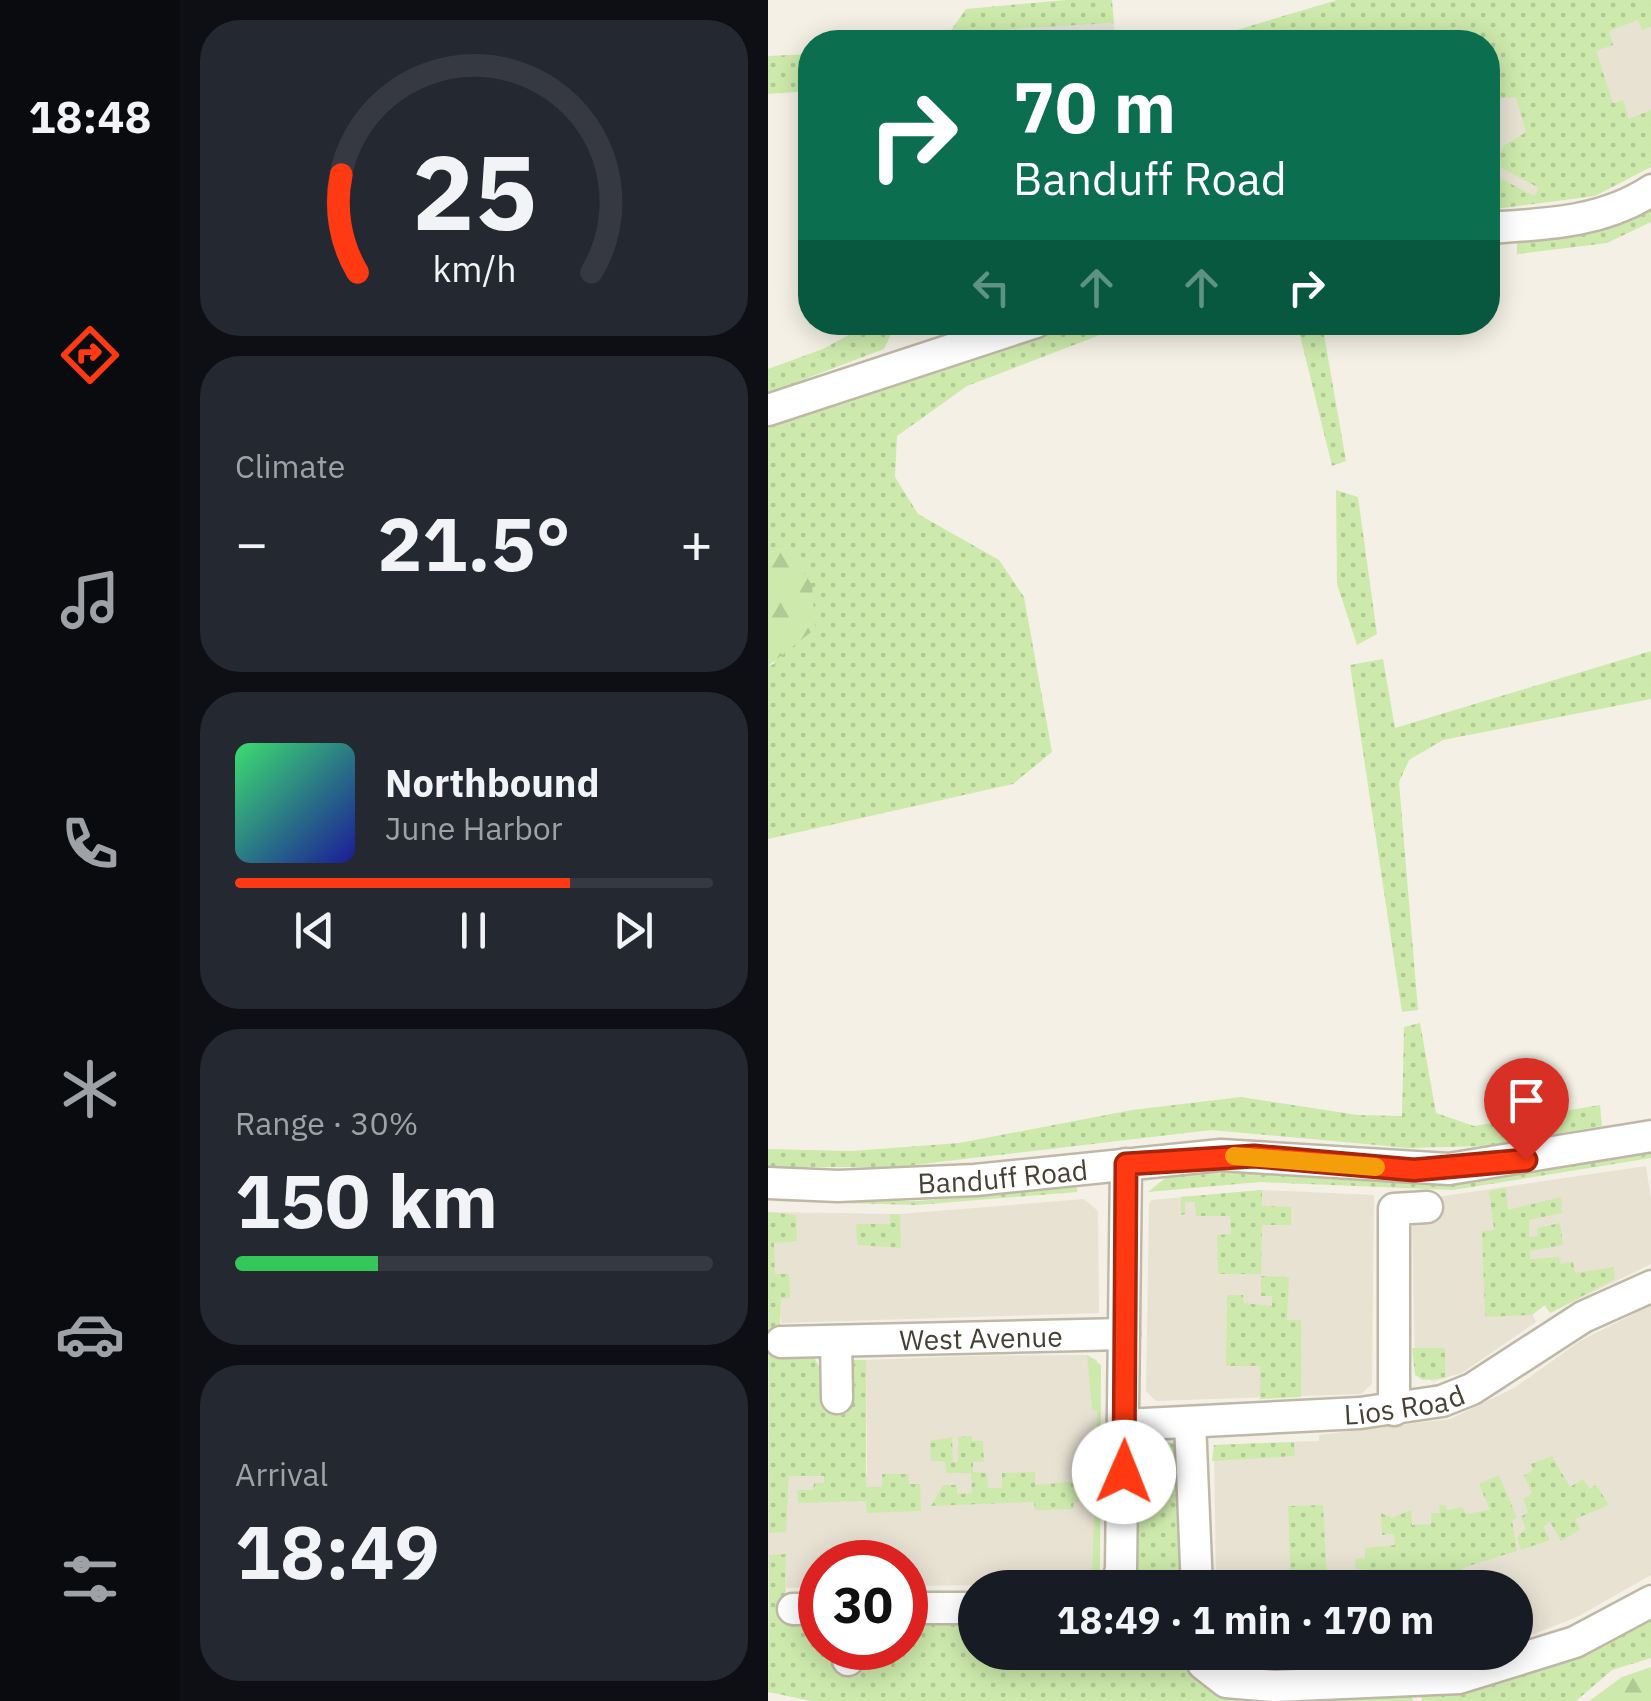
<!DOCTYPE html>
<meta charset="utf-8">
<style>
body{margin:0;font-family:"IBM Plex Sans",sans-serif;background:#242831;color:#f1f3f6;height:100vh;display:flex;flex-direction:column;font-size:38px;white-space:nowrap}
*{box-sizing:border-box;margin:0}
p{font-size:32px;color:#9ea1a6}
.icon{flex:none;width:55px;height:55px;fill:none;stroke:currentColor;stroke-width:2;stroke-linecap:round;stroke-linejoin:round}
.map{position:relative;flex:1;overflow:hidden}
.details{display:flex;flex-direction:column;gap:20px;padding:20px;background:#0d0f14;width:588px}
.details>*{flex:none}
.banner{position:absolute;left:30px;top:30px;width:702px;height:305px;border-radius:40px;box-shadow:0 5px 25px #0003;background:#0b6e4f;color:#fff;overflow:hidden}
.speed{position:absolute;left:30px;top:1540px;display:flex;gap:20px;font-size:50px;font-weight:700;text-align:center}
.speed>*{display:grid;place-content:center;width:130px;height:130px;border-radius:50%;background:#171b24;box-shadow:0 5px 25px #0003;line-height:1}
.speed .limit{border:15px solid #d22;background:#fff;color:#111}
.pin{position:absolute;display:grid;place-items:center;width:85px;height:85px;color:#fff;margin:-102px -42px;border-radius:50% 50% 50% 0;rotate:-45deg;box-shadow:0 0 10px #0007}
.pin .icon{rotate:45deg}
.me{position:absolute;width:110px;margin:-55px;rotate:1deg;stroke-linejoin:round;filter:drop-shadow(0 0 8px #0008)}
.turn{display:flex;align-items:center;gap:35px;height:210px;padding:0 50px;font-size:45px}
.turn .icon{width:130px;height:130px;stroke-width:2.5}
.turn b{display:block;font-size:70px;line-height:85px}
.lanes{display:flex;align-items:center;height:95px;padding:0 50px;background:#0003;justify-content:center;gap:50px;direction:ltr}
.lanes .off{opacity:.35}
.big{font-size:75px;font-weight:800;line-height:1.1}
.details .tile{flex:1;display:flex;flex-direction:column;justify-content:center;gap:15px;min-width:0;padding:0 35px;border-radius:40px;background:#242831}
.details .dial{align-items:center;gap:0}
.dial svg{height:260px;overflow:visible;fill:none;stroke:#363941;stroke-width:7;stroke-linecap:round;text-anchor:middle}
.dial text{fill:#f1f3f6;stroke:none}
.song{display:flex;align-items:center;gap:30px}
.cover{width:120px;height:120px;border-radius:15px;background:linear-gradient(135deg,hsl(140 70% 55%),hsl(240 70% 35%))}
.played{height:10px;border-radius:5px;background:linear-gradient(90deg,#ff3911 70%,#363941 70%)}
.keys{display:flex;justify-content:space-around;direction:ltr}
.heat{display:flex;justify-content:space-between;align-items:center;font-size:55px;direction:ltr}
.charge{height:15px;border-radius:8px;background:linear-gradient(90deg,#34c759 30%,#363941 0)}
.trip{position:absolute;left:190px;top:1570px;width:575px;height:100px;border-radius:50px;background:#171b24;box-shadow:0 5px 25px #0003;font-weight:800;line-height:100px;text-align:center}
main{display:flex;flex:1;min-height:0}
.tab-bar{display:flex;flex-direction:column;width:180px;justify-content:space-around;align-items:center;background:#090b0e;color:#9ea1a6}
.tab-bar .icon{width:70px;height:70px}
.tab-bar .on{color:#ff3911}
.tab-bar b{font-size:45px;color:#f1f3f6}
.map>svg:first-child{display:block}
</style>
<main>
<nav class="tab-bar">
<b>18:48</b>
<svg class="icon on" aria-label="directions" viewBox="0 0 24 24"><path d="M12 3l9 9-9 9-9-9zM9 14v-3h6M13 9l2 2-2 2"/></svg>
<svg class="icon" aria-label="music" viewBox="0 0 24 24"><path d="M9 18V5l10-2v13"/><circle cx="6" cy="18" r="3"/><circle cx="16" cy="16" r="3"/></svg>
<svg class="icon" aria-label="phone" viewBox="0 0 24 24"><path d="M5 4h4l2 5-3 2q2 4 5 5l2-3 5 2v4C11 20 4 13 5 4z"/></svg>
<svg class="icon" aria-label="climate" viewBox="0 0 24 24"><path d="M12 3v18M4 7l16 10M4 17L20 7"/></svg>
<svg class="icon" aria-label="car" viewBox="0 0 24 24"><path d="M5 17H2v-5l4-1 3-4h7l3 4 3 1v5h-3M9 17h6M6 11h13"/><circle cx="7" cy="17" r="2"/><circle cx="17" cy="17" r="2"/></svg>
<svg class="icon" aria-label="filters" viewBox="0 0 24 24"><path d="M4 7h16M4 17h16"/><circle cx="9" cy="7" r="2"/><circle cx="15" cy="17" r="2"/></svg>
</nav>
<section class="details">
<div class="tile dial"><svg viewBox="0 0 100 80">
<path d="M14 69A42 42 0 1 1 86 69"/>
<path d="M14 69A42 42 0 0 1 9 39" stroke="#ff3911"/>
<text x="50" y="56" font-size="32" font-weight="700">25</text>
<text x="50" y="72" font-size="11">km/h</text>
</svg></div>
<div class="tile"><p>Climate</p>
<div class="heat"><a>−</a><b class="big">21.5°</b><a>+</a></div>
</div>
<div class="tile">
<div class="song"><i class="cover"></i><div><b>Northbound</b><p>June Harbor</p></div></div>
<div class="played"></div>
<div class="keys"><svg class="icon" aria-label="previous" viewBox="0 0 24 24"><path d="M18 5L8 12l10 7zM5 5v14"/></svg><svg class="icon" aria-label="pause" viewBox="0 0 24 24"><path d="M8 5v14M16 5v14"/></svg><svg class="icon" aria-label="next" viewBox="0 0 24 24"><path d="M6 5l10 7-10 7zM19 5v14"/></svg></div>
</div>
<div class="tile"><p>Range · 30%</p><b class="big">150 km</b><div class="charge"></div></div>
<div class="tile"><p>Arrival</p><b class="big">18:49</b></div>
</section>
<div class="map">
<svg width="884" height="1701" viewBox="0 0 884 1701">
<defs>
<pattern id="grass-dots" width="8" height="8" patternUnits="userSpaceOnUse" patternTransform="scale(2.5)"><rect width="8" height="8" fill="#cdeaac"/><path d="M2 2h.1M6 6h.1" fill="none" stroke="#b1ca95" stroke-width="1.8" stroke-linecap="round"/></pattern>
<pattern id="forest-firs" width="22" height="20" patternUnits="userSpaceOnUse" patternTransform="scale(2.5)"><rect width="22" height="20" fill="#cdeaac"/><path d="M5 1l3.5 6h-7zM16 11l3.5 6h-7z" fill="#b1ca95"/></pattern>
</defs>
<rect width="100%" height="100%" fill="#f4f0e5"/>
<path fill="#e8e2d3" d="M883,0V159L823,190L720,203V42H518Z
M878,1166L883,1200V1264L782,1313L776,1305L764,1313L768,1322L694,1373L665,1381L647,1375L644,1220L662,1198Z
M494,1190L606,1195L604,1384L593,1394L388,1401L378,1391L381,1204L383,1200Z
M316,1199L330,1211L331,1313L13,1323L12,1299H0V1212L132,1214Z
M883,1305V1575L809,1617L748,1641V1588L448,1587L446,1445L551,1441V1435L682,1419L746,1388L812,1341Z
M202,1356L319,1355L329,1360L328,1580L297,1584L138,1586V1562H52V1587L18,1588V1555H1L0,1603V1382L1,1476L99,1475L98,1360Z
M563,1653H709L653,1661L564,1664Z"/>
<path fill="#e6e1da" d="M346,23L347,42H198V32Z"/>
<path fill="url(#grass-dots)" d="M298,0H344L346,23L199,32L198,42H175L198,9Z
M569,0H883V27L874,30L870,20L841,31L845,45L828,51L845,103L855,100L861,119L883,110V167L827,196L720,210V172L766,196L771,188L724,163L737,145L758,132L748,97L720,99V42H429Z
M42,54V91L0,94V56Z
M883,208V222L839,243L749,254V240L835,231Z
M93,323H114L125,330L116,349L0,393V369L55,349L93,328Z
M308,323H363L199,386L129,436L127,477L150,514L231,560L256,597L284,752L245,784L0,839V666L6,664L19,547L0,553V422L48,402Z
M529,323H554L578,461L564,466Z
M568,490L590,497L609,634L589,645L569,584Z
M883,651V699L675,740L641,760L631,782L650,1010L634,1012L582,665L615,659L627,728Z
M652,1023L668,1113L706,1126L832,1105L834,1126L717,1146L641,1148L443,1130L128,1167H0V1149L84,1151L191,1143L364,1110L473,1097L590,1115L634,1116L636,1027Z
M883,1154V1158L685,1190L492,1182L380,1192L400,1176L478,1172L690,1184Z
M309,1187V1192L149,1205L0,1201H150Z
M738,1188L740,1210L793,1197L794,1213L761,1220V1237L770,1236L769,1228L792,1223L795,1245L762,1251V1259L791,1257L793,1264L805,1261L807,1273L846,1267L847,1279L782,1313L777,1305L764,1315L717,1317L714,1231L726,1230L721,1191Z
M494,1190V1206L523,1207V1225H494L493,1274H450L449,1235L463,1234L462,1216H428L427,1202H417V1214L413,1215V1197Z
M0,1212L28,1215L29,1241L6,1243L7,1274H21L22,1298L13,1299L11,1354L46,1357L56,1376L81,1369L85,1360H98V1487H114V1474H140L141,1484H152L153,1511L99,1513L98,1501L30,1503L29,1490H45L46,1483H56V1476H21L18,1532L1,1533Z
M122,1214H132L133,1248L89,1245L88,1224H122Z
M493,1276L521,1277L519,1320H533V1397L492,1399V1366H458L459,1295H475L476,1303L504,1306V1296H493Z
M644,1348H677V1378L655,1380L647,1375Z
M204,1436V1441H215L216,1462H205V1472L219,1473L220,1488H234V1473L267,1472V1485L311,1481V1471H328V1501L306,1502L305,1509L267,1510L266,1502L163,1506L175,1485H189V1494L204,1493L203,1473H178L177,1462L163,1461L162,1441L184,1437L185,1462H190V1437Z
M385,1438L406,1444L409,1454L413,1587L363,1588L368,1460Z
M526,1442L527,1456L444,1461L446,1445Z
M784,1456L802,1487L815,1479L822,1489L828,1485L841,1505L807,1519L812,1530L793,1541L782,1522L775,1527L782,1540L753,1550L749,1537L758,1528L753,1517L760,1512L755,1499L764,1494L756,1475L765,1471L763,1464Z
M731,1475L749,1518L744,1520L749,1551L694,1568L695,1575L668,1579L667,1574L617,1578L616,1571L588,1569L587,1559L597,1558V1548L627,1545L626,1534L614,1535L613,1513L624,1518L643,1510L644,1525L663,1524V1513H672L671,1505H678L679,1510L694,1507L698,1514L722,1510L711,1484Z
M555,1505L559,1583H551V1587H523L520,1506Z
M18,1554L17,1622H52V1648H138V1622L207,1620L208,1652L418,1653L423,1673L449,1690L495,1697L644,1696L645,1701H44L0,1692L1,1555Z
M883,1614V1658L844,1670L808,1701H654L653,1695C736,1681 812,1659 883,1614Z
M563,1653L564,1664H484L456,1655Z"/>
<path fill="url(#forest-firs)" d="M19,547L44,585L47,629L0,666V553Z
M883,1667V1701H821L854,1677Z"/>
<path fill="#cdeaac" d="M319,1355L333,1365L332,1572L324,1581L329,1410H324Z"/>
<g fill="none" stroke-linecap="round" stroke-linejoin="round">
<defs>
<g id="minor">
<path d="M720,228C777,224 834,223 884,190"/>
<path d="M0,410L268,322"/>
<path id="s1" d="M0,1183L70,1186L207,1180L453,1155L681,1169L884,1136"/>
<path d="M68,1341L69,1398"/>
<path id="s2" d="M13,1342L356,1334"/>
<path d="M626,1410V1209L659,1207"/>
<path d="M422,1422L429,1588"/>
<path id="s3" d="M357,1425L592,1413L674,1401L704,1389L815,1317L884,1286"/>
<path d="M347,1588L353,1570L358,1164"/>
<path d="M138,1608H208"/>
<path d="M25,1609H52"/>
<path d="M79,1648L80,1660"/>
<path d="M432,1652L435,1664L458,1682L506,1686L691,1678L807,1642L884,1601"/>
</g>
</defs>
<use href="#minor" stroke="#c0b8a7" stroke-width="35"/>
<use href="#minor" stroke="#fff" stroke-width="30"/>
</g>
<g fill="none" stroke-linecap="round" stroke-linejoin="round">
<defs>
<path id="route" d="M356,1472L358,1164L486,1156L646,1170L758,1160"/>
</defs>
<use href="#route" stroke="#a6250b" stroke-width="25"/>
<use href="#route" stroke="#ff3911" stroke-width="18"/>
<path stroke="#f59e0b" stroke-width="18" d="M466,1156L608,1167"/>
</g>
<g text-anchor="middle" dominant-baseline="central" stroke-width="8" stroke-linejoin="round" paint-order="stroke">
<g font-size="28" fill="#474034" stroke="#fff">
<text stroke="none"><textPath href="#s1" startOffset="235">Banduff Road</textPath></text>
<text stroke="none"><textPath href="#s2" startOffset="200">West Avenue</textPath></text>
<text stroke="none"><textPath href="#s3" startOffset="280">Lios Road</textPath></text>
</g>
</g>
</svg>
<div class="speed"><div class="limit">30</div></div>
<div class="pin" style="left:758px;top:1160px;background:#d93025"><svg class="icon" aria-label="arrive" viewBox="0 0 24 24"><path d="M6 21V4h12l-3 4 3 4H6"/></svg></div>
<svg class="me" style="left:356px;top:1472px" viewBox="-20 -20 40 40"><circle r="19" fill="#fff"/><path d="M0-13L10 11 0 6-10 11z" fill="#ff3911"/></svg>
<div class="trip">18:49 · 1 min · 170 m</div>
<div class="banner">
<div class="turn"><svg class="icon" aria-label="right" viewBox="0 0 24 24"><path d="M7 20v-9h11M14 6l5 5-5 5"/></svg><div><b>70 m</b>Banduff Road</div></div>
<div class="lanes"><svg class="icon off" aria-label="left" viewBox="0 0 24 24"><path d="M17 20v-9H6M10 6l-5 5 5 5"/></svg><svg class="icon off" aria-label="ahead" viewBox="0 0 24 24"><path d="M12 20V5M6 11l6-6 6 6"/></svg><svg class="icon off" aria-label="ahead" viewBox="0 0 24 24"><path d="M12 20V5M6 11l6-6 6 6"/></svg><svg class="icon" aria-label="right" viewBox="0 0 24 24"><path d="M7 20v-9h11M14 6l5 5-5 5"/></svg></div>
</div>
</div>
</main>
